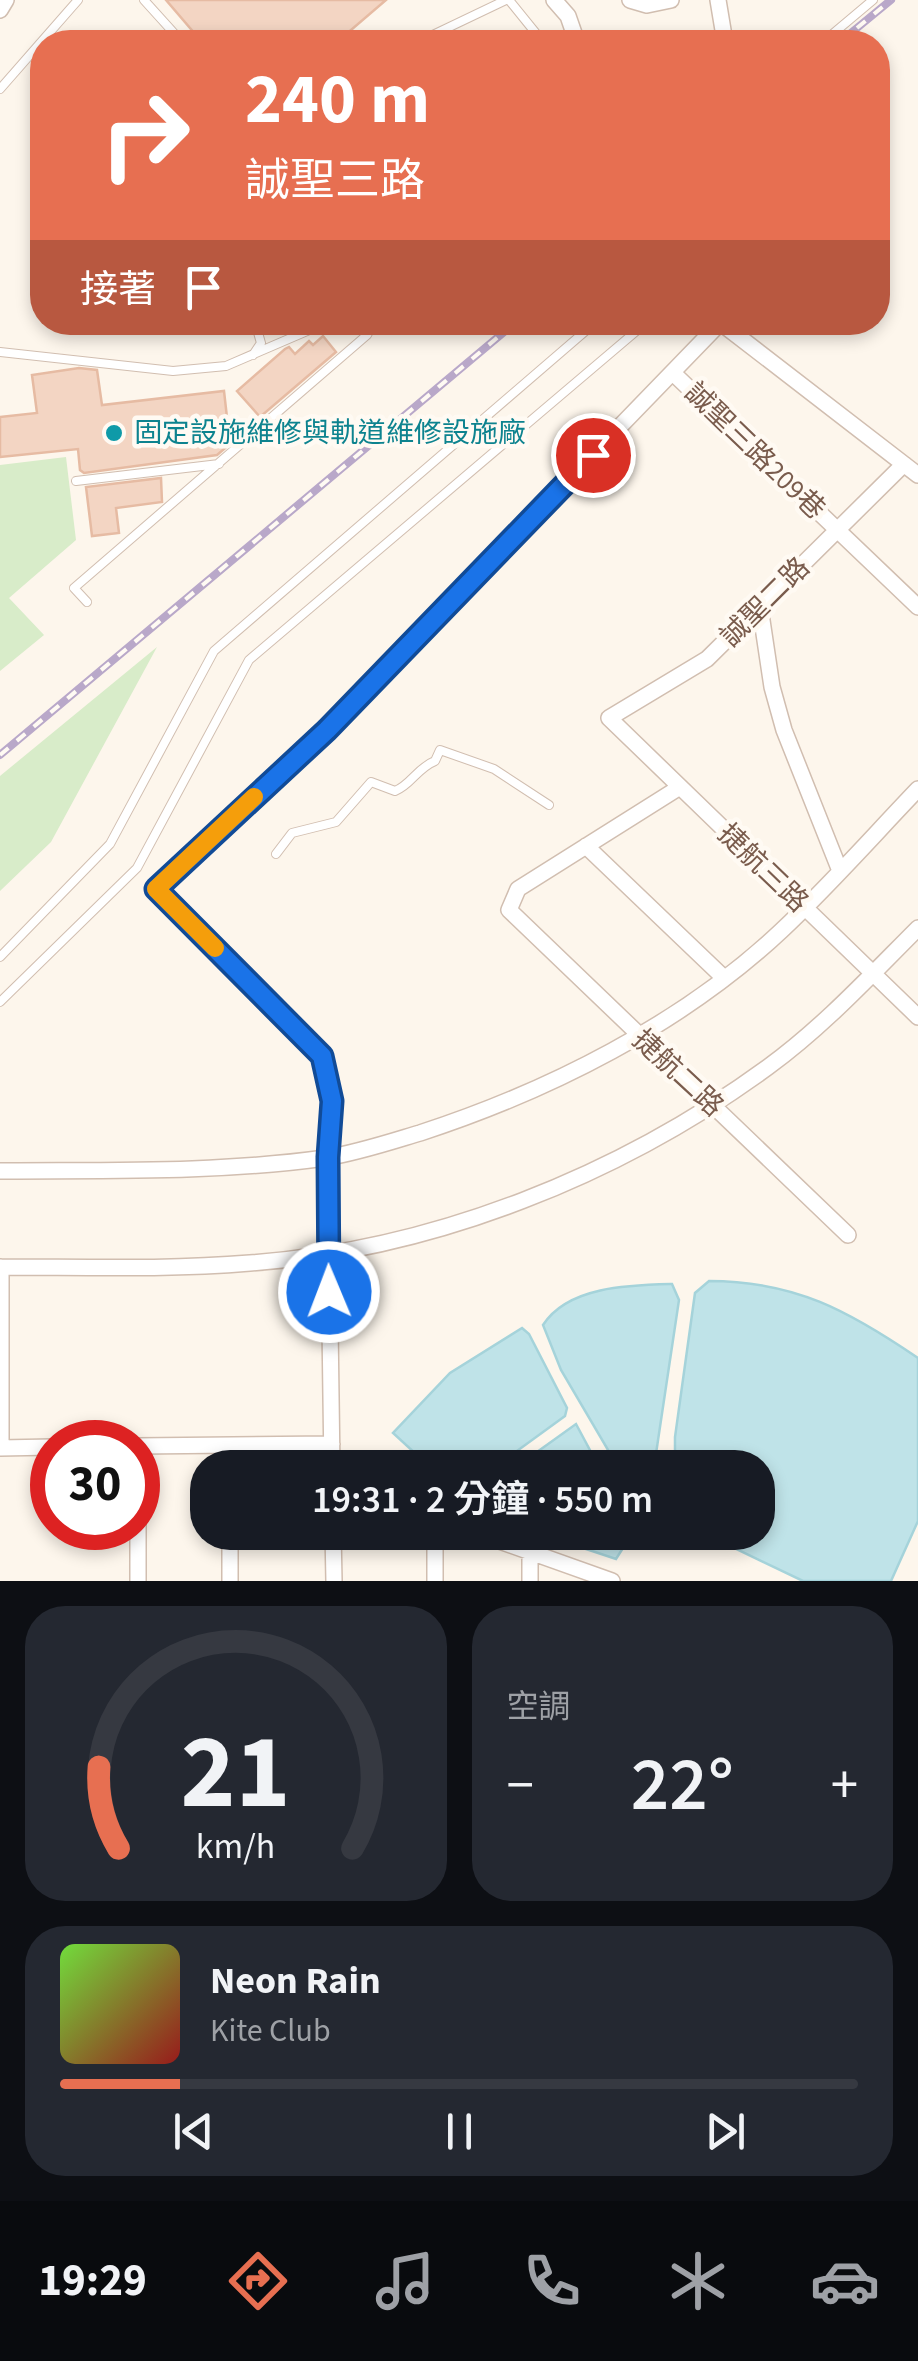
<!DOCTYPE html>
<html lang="zh-TW">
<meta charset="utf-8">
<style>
body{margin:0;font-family:"Source Sans 3","Noto Sans TC",sans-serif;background:#242831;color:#f1f3f6;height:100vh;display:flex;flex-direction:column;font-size:38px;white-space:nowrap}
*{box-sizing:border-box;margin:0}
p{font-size:32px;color:#9ea1a6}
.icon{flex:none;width:55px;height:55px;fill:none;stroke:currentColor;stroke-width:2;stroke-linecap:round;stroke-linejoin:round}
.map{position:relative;height:1581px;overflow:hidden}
.sheet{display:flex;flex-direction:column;gap:25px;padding:25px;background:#0d0f14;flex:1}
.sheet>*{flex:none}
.hud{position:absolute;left:30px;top:30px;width:860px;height:305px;border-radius:40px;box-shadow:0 5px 15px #0003;background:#e76f51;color:#fff;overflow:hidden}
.speed{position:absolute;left:30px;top:1420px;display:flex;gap:20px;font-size:50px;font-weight:700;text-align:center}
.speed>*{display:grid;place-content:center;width:130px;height:130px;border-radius:50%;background:#171b24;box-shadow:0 5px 15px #0003;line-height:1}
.speed .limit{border:15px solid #d22;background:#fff;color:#111}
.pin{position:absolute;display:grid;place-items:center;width:85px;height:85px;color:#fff;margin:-42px;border:5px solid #fff;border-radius:50%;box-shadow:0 2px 10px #0007}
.me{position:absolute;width:110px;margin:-55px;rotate:359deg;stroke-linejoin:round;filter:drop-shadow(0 0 8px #0008)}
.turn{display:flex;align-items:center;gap:35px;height:210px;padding:0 50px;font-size:45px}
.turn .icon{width:130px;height:130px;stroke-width:2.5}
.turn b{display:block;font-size:70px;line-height:85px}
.then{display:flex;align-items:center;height:95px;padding:0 50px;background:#0003;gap:20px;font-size:38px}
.big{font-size:75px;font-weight:600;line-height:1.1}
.sheet .tile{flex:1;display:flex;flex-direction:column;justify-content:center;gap:15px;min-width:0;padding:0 35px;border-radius:40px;background:#242831}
.sheet .dial{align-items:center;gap:0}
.dial svg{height:260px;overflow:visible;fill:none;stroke:#363941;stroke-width:7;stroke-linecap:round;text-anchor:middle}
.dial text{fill:#f1f3f6;stroke:none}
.song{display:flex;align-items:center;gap:30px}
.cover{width:120px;height:120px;border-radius:15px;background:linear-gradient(135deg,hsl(100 70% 55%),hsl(0 70% 35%))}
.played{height:10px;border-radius:5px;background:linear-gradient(90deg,#e76f51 15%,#363941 15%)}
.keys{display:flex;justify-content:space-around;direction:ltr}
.heat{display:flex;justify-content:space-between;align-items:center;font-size:55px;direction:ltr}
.sheet .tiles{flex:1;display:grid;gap:25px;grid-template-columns:1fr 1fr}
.tile:last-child{grid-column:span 2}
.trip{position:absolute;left:190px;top:1450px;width:585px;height:100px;border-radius:40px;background:#171b24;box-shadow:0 5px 15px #0003;font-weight:600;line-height:100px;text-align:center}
.tab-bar{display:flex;height:160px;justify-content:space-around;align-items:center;background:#090b0e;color:#9ea1a6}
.tab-bar .icon{width:70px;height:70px}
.tab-bar .active{color:#e76f51}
.tab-bar b{font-size:45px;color:#f1f3f6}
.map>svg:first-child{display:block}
</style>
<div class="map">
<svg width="918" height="1581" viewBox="0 0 918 1581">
<rect width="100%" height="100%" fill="#fdf6ec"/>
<path fill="#d8ecc9" d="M66,457L76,540L9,598L44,635L0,671V465Z
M157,647L51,842L0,891V776Z"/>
<path fill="#bfe3e8" stroke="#a5d3da" stroke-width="2.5" d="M709,1281C795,1281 849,1311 918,1358V1521L891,1581H803L732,1547L709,1533L758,1532V1468L675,1467V1437L695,1293Z
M672,1284L679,1300L654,1467H618L561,1370L543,1325C568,1286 630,1285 672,1284Z
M522,1328L529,1334L567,1408L565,1416L495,1467H430L393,1433L450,1373Z
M576,1424L599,1467H516Z
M538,1533H620L623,1548L616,1559Z"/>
<path fill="#f3d5c3" stroke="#e6bba3" stroke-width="2.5" d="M166,0H386L337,42H202Z
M323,336L336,352L260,417L237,391L285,349L289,347L295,354L309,341L313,345Z
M79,368L97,370L102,405L224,391L230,444L217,455L84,473L80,470L78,449L0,457V417L37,413L32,375Z
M161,478L162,502L116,508L119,533L92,536L86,487Z"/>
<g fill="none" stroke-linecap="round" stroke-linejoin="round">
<defs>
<path id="service" d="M144,0L182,42
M509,0L543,42
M418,42L506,0
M823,42L873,0
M0,89L78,0
M0,352L173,371L226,366L328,322
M253,355L261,343L255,322
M76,481L219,464
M87,602L74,588L367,335L374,322
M276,854L292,833L336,822L371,782L395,791C411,785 417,768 435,761L440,750L494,769L549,805
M0,957L110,844L214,651L596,322
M0,1002L137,868L249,660L647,322"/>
<path id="minor" d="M554,0L568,16L577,42
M630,0L647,5L671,0
M718,0L725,42
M0,10L6,0
M721,323L918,475
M673,373L918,607
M904,464L707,659L609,718L918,1017
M760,607L772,687L784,730L840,871
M680,787L518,889L509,910L848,1235
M586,846L723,977
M0,1171C108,1170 218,1173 325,1158C357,1153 390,1142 420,1133C549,1091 682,1024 781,931C829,886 873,836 918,789
M0,1267C83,1267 167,1270 250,1263C434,1250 620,1175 768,1067C823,1027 870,976 918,928
M1,1267V1448
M138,1446L332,1444
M230,1446V1468
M0,1448L52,1447
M332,1468L329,1254L332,1101L322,1056L156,889L327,729L721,322
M230,1532V1581
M333,1532L334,1581
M474,1532L612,1581
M138,1581V1446
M435,1581V1532
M530,1581V1552"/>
</defs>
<use href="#service" stroke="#d1beb0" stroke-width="10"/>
<use href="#minor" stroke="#d1beb0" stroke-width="18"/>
<use href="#service" stroke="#fff" stroke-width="8"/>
<use href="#minor" stroke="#fff" stroke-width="15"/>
<defs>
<path id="rail" d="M840,42L891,0
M0,755L516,322"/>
</defs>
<use href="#rail" stroke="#b9a8c9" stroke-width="8"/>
<use href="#rail" stroke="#fffaf3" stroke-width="4" stroke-dasharray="11" stroke-linecap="butt"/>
</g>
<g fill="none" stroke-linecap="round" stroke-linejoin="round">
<defs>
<path id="route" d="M329,1292L328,1157L332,1101L322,1056L156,889L327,730L593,455"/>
</defs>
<use href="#route" stroke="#114b97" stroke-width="25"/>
<use href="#route" stroke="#1a73e8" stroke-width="18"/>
<path stroke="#f59e0b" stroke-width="18" d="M215,948L156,889L254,797"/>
</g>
<circle fill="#0f9aa8" stroke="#fffaf3" stroke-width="4" cx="114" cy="433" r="10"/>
<g text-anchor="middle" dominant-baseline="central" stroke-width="9" stroke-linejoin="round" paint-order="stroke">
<g font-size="28" fill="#0d838f" stroke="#fffaf3" text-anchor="start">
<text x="134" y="433">固定設施維修與軌道維修設施廠</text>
</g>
<g font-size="28" fill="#7a5c4d" stroke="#fffaf3">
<text transform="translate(755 451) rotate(44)">誠聖三路209巷</text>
<text transform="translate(765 602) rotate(-45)">誠聖二路</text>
<text transform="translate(763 868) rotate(44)">捷航三路</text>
<text transform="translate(678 1073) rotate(43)">捷航二路</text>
</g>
</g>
</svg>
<div class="speed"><div class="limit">30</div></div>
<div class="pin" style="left:593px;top:455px;background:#d93025"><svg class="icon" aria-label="arrive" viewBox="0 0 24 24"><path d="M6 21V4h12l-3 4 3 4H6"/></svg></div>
<svg class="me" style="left:329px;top:1292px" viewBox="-20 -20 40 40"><circle r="17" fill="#1a73e8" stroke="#fff" stroke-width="3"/><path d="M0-11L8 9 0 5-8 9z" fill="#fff"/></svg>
<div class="trip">19:31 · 2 分鐘 · 550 m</div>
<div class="hud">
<div class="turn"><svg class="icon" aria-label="right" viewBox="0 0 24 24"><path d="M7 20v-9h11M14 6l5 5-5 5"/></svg><div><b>240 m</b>誠聖三路</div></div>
<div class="then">接著<svg class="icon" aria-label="arrive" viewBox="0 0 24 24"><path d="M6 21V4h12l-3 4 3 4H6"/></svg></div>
</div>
</div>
<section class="sheet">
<div class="tiles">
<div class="tile dial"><svg viewBox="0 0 100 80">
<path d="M14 69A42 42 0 1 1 86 69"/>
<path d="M14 69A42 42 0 0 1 8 44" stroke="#e76f51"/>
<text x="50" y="56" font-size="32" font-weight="700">21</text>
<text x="50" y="72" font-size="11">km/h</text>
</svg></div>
<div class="tile"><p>空調</p>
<div class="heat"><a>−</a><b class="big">22°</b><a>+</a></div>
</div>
<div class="tile">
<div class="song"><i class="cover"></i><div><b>Neon Rain</b><p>Kite Club</p></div></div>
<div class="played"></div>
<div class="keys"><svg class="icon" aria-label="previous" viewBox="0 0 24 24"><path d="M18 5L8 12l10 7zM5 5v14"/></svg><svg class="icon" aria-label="pause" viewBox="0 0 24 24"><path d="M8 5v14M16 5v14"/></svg><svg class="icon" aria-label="next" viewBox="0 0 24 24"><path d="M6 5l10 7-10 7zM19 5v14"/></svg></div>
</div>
</div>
</section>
<nav class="tab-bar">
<b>19:29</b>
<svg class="icon active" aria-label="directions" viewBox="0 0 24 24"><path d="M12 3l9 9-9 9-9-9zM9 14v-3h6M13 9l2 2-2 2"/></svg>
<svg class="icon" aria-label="music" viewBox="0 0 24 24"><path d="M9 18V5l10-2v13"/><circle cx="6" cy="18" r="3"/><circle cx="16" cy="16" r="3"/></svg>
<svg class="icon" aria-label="phone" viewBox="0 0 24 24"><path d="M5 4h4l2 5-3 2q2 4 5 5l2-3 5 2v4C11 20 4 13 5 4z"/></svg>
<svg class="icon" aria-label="climate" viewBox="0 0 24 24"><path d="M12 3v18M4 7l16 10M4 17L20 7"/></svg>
<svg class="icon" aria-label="car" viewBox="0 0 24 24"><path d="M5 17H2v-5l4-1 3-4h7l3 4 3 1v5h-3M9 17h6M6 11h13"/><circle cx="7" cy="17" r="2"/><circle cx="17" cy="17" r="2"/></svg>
</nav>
